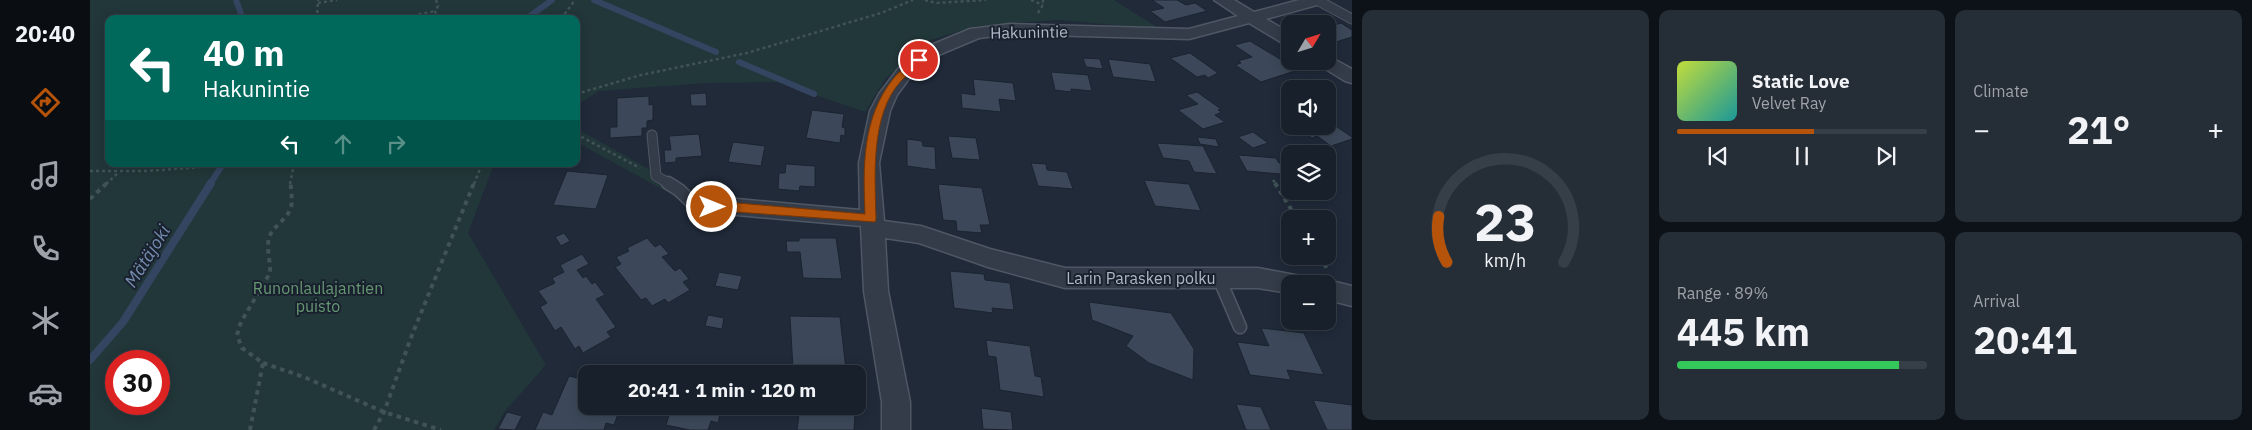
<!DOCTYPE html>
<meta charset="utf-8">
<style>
body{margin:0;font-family:"IBM Plex Sans",sans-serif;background:#252d37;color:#f1f3f6;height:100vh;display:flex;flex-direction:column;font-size:19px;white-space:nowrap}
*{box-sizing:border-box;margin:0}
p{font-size:16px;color:#9fa3a9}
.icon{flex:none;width:28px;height:28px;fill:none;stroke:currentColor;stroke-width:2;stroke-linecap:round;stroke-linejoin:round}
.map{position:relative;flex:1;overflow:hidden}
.sheet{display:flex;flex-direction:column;gap:10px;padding:10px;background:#0d1218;width:900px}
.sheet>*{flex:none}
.banner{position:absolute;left:15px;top:15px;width:475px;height:152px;border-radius:10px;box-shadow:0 2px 12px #0003,0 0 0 1px #363e47;background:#00695c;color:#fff;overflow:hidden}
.needle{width:32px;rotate:52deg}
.controls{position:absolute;left:1191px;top:15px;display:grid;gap:10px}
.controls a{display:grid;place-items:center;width:55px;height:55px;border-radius:10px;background:#18202b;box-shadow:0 2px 12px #0003,0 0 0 1px #363e47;font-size:25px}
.speed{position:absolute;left:15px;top:350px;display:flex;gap:10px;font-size:25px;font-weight:700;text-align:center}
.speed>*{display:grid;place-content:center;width:65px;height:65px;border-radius:50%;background:#18202b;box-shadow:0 2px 12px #0003,0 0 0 1px #363e47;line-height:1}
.speed .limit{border:8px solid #d22;background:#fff;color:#111}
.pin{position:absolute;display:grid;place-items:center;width:42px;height:42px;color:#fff;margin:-21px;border:2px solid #fff;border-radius:50%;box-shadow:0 1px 5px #0007}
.me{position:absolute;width:55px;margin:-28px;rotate:90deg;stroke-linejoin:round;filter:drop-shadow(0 0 4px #0008)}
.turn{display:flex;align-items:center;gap:18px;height:105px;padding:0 15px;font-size:22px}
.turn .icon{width:65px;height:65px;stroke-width:2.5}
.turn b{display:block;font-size:35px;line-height:42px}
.lanes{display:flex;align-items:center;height:48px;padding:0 15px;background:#0003;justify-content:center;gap:25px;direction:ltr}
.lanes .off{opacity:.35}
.big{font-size:38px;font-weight:700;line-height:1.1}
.sheet .card{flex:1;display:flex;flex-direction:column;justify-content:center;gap:8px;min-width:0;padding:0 18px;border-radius:10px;background:#252d37}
.sheet .dial{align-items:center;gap:0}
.dial svg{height:130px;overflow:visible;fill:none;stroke:#363e47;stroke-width:7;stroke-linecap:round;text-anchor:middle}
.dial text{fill:#f1f3f6;stroke:none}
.song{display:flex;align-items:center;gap:15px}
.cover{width:60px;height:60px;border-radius:8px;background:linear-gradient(135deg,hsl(70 70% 55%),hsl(180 70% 35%))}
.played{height:5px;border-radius:2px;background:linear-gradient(90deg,#b45309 55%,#363e47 55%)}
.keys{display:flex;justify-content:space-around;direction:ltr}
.heat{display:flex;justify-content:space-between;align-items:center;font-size:28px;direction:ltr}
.charge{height:8px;border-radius:4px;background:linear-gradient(90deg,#34c759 89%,#363e47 0)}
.sheet .tiles{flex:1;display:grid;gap:10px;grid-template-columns:repeat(3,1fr)}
.card:first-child{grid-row:span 2}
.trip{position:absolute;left:488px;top:365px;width:288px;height:50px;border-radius:10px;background:#18202b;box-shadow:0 2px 12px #0003,0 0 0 1px #363e47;font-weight:700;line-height:50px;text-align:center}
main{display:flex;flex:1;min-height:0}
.dock{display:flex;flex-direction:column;width:90px;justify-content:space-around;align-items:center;background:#0a0d11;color:#9fa3a9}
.dock .icon{width:35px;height:35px}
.dock .current{color:#b45309}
.dock b{font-size:22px;color:#f1f3f6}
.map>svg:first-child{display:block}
</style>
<main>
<nav class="dock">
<b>20:40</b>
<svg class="icon current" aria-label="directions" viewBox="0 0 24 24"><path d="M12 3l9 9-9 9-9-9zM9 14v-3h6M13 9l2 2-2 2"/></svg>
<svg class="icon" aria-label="music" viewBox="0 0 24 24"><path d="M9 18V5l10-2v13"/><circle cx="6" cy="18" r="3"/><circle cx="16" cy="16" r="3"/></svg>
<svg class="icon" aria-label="phone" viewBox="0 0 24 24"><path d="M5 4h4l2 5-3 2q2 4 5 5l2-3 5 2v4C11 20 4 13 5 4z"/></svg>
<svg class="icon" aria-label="climate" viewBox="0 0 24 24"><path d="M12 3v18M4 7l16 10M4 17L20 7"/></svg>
<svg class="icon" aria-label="car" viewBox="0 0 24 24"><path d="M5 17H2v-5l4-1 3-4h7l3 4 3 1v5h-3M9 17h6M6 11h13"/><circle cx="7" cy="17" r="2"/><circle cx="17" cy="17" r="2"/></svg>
</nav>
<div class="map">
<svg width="1262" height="430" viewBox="0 0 1262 430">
<rect width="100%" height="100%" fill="#202a39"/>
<path fill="#22373a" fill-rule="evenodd" d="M0,0H1024L1070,29L968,20L886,26L838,41L795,79L775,112L687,82L616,83L509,91L486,106V19H19V164H404L378,233L456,365L415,411L404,430H0ZM26,361H69V404H26Z
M486,128L589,186L581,194L486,142Z"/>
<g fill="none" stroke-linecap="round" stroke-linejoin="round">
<path stroke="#334561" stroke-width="6" d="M146,0L153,19
M504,0L626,52
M436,19L462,0
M649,62L724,94
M120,184L133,164"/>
<path stroke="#334561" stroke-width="8" d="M0,360L33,322L121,183"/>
</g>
<path fill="#3c4859" stroke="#1b2330" d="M1062,0H1087L1096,5L1105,3L1117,11L1075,22L1060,11L1074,8Z
M1238,21L1245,25L1251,23L1262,30V37L1246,42L1238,37V24L1230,23Z
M1160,41L1208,70L1171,82L1145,65L1151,63L1148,61L1162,57L1144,45Z
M1100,53L1128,73L1118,78L1115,75L1107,77L1080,58Z
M993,58L1010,59L1013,69L996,67Z
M1018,59L1060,64L1066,82L1023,77Z
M961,72L998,75L1002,91L981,89V92L965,90Z
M883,79L923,83L926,101L909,99L911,112L872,108L871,93L885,95Z
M1107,92L1131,109L1128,110L1132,112L1125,115L1135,122L1113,129L1088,110L1108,104L1096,95Z
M616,93L617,106H601L600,94Z
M559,96V105L563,104V120L557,121V128H552V136L520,138V127H527V98Z
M722,110L754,114L752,127L755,128V136L751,135L750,143L716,138Z
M1238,121L1262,137V139L1241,146L1227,136L1222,138L1205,126H1238Z
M1163,132L1178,143L1163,148L1148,137Z
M609,134L612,156L586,158V162L575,163L574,150H581L579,136Z
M858,136L886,138L890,160L862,158Z
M1107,137L1126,139L1129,147L1110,144Z
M817,139L832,141L833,146L845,147L846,170L817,166Z
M643,142L675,146L671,166L638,162Z
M1067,143L1113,146L1127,174L1104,172L1099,161L1073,158Z
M1148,155L1186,158L1189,163H1194L1200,175L1157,171Z
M941,163L956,164L957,170L977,172L983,189L948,186Z
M696,164L725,166V187L710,186L709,191L688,189L689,173H695Z
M477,171L518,175L506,209L463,205Z
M1054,180L1099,184L1111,211L1065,206Z
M848,184L892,188L900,225H890L892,233L867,231L866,221L853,220Z
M474,233L480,241L471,246L465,237Z
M557,238L565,247L570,244L579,254L572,257L585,271L590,268L599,279L593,282L600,290L578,303L575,299L562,306L556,298L551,300L525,267L531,264L526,257L539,251L537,248Z
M709,238H746L752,279L713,278L710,252H697L696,241H709Z
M492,254L499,264L487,270L493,278L496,276L502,284L505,282L515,295L506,299L526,327L517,332L521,337L493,353L489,346L485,349L471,327L465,331L450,307L457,303L448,291L465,283L462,278L474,272L470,265Z
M860,271L894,274L895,280L920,283L924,310L902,308L903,313L864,308Z
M629,272L652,276L648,290L625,286Z
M999,302L1081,313L1104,349L1103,380L1059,363L1036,346L1043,336L1002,320Z
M618,315L634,318L632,329L615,326Z
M700,316L750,317L756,370L703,369Z
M1171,328L1214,333L1234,375L1197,370L1201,380L1160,375L1147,342L1179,346Z
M896,340L940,346L945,376L951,377L954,397L910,390L906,357L898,356Z
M479,376L496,380V406H531L524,425L516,423L514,430H445L453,412L462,415Z
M1223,400L1262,405V430H1237Z
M1146,404L1171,407L1181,430H1156Z
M582,406H632L628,423L621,421L618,430H600L576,425Z
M710,406H732L765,413L764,430H707Z
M891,408L921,412L923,430L893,429Z
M417,412L432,416L425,430L408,429Z"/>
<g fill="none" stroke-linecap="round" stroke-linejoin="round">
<defs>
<path id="service-far1" d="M1227,0L1262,19
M562,135L566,176L580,184"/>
<path id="service" d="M578,183L589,190L608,208
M1129,278L1150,327"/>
<path id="minor" d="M1124,0H1144L1164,12L1209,0H1236L1234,3L1176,19L1200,33V45L1194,44L1159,23L1099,39L920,34L889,38L846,56L823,73L807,95L800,111L789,163L794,221L831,226L900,249L975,268H1168L1216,277L1219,284H1200V293L1168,288H975L898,267L829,243L795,238L798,291L820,402V430H792V402L774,291L771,226L636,214L608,216L600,214L597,208L600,202L636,198L770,210L769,163L780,111L789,94L811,65L834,48L880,29L920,24L1099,29L1148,16Z
M1238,56L1262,69V83L1255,81L1229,65L1226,61H1238Z
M1238,280L1262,286V306L1238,300V284H1229Z"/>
</defs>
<use href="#service-far1" stroke="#4f5764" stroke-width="11"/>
<use href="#service" stroke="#4f5764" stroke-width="15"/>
<use href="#minor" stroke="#4f5764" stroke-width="3"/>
<path stroke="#405457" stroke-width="2.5" stroke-dasharray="3 3" stroke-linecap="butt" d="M346,0L348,6L345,11L348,19
M835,0L846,3L896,0
M941,0L953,5
M228,3L247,0
M948,13L953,5V0
M227,19L228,0
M305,19L345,11
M471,19L485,0
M486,94L551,75L657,53L791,13L823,0
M486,134L550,168
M0,171H57L153,164
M1183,180L1186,184
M16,184L29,172
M200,184L204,164
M384,184L392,164"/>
<path stroke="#405457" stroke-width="4" stroke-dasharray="4.5 4.5" stroke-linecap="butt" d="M1185,183L1207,219
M0,199L17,183
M1230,256L1237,269
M173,363L214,377L294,412L351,430
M160,430L173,363L152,348L147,335L151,322L180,273C181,262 176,249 179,238C182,227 195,221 200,210C204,201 200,192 201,183
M284,430L294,412L322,335L384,183"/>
<use href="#service-far1" stroke="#343c49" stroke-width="9"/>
<use href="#service" stroke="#343c49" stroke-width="12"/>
<use href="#minor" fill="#343c49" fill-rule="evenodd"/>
</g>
<path fill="#b45309" stroke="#753606" d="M826,58L834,60C827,68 818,74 811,81C780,115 785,177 786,219L785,222L618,210L616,207L618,204L636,202L775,214C773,167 772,118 803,79C809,71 818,65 826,58Z"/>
<g text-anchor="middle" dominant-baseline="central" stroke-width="4" stroke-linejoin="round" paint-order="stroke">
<g font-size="16" fill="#afb7c6" stroke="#1a212e">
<text transform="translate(939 32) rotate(-1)">Hakunintie</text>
<text x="1051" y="278">Larin Parasken polku</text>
</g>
<g font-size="16" fill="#659772" stroke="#1a212e">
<text x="228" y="288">Runonlaulajantien<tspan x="228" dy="18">puisto</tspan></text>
</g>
<g font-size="18" font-style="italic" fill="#758daf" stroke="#1a212e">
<text transform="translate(57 256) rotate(-58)">Mätäjoki</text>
</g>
</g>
</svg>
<div class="controls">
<a><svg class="needle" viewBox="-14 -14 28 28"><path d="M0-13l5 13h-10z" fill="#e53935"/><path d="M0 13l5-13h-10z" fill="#9fa3a9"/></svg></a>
<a><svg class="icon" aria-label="sound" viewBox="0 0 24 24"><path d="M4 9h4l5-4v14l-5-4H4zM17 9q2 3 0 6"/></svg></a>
<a><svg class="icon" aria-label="layers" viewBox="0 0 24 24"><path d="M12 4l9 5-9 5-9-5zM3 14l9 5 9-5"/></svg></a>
<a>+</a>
<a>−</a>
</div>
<div class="speed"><div class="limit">30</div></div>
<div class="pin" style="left:829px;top:60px;background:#d93025"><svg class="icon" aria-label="arrive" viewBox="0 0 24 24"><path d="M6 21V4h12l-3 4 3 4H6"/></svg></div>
<svg class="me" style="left:622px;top:207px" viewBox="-20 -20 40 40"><circle r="17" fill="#b45309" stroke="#fff" stroke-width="3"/><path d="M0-11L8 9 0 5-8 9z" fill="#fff"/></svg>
<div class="trip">20:41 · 1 min · 120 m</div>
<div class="banner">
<div class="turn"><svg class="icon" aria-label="left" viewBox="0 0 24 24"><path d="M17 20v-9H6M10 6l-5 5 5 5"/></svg><div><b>40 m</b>Hakunintie</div></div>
<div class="lanes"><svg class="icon" aria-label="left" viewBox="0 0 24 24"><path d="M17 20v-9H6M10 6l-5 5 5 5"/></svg><svg class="icon off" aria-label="ahead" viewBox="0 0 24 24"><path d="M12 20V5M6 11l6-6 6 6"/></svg><svg class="icon off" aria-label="right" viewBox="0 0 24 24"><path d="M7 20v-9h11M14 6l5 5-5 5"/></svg></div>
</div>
</div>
<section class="sheet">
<div class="tiles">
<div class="card dial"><svg viewBox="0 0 100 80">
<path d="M14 69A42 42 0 1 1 86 69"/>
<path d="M14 69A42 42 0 0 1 9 41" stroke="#b45309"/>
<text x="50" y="56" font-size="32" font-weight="700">23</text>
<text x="50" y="72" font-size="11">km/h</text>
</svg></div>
<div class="card">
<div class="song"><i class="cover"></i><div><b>Static Love</b><p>Velvet Ray</p></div></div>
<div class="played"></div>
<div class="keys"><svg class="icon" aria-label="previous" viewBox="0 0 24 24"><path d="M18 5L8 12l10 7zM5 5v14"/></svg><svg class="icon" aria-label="pause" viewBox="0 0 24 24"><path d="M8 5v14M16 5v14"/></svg><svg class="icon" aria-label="next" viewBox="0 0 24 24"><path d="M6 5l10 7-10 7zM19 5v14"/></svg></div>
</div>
<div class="card"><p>Climate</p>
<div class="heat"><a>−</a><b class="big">21°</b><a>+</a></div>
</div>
<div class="card"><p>Range · 89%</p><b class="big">445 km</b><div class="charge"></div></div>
<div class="card"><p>Arrival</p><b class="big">20:41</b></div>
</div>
</section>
</main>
